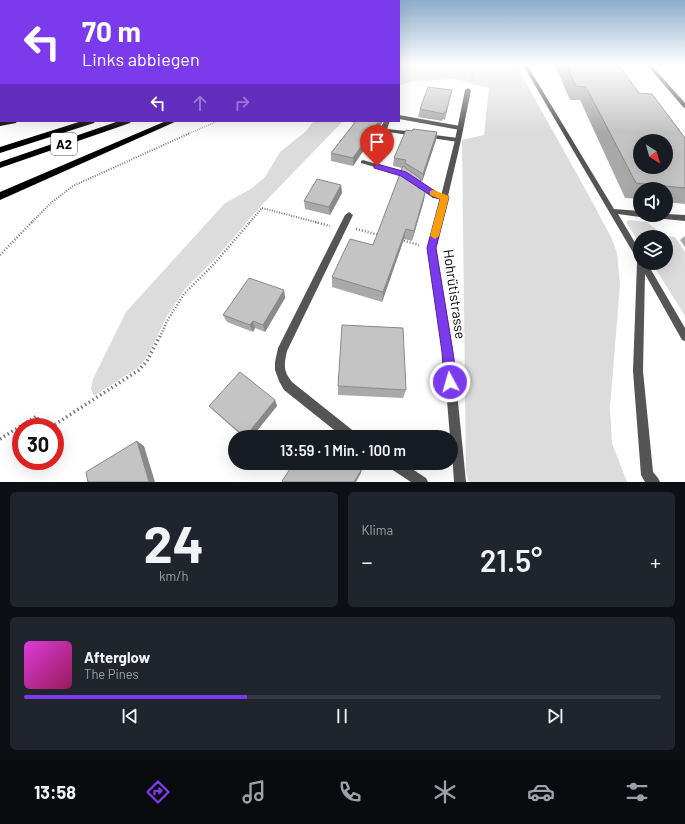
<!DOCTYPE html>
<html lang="de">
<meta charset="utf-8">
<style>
body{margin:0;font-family:Barlow,sans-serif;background:#20242c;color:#f1f3f6;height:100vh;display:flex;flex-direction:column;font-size:15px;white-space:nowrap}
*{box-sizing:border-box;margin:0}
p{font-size:13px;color:#9ea1a6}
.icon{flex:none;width:22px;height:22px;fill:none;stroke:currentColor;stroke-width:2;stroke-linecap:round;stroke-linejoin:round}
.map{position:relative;height:482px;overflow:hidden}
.side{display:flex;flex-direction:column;gap:10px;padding:10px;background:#0d0f14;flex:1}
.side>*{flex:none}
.guide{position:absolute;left:0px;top:0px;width:400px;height:122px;box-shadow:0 4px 16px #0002;background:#7c3aed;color:#fff;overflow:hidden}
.needle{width:26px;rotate:143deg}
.fabs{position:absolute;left:633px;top:134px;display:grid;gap:8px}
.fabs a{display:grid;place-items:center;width:40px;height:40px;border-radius:50%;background:#171b24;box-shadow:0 4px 16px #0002;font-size:20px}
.speed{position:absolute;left:12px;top:418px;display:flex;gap:8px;font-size:20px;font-weight:700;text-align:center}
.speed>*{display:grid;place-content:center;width:52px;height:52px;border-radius:50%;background:#171b24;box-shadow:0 4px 16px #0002;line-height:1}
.speed .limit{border:6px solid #d22;background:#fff;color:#111}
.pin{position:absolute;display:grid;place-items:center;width:34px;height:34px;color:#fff;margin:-41px -17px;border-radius:50% 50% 50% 0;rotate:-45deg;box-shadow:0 0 4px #0007}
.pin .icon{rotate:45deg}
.me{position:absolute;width:44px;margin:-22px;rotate:354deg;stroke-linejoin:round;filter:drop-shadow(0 0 3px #0008)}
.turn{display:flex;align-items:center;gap:14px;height:84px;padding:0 16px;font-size:18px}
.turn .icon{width:52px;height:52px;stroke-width:2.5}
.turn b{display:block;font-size:28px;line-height:34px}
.lanes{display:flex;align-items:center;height:38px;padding:0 16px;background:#0003;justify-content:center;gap:20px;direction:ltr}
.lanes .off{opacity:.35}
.big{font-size:30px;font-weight:600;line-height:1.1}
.side .tile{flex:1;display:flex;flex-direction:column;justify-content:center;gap:6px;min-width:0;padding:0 14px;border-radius:6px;background:#20242c}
.side .dial{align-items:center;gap:0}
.dial b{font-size:52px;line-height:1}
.song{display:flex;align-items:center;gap:12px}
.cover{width:48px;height:48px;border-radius:6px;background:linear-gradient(135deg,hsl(300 70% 55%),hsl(330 70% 35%))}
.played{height:4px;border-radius:2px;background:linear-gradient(90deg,#7c3aed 35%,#363941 35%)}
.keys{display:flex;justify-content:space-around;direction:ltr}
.heat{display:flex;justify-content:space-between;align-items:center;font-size:22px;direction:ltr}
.side .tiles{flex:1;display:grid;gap:10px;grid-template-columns:1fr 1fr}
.tile:last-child{grid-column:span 2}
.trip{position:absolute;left:228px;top:430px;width:230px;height:40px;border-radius:20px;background:#171b24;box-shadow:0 4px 16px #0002;font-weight:600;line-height:40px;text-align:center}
.tab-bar{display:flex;height:64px;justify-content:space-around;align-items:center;background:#090b0e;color:#9ea1a6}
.tab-bar .icon{width:28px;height:28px}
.tab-bar .selected{color:#7c3aed}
.tab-bar b{font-size:18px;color:#f1f3f6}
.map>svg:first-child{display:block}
</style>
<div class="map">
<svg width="685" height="482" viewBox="0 0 685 482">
<rect width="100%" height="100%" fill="#fff"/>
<path fill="#dcdcdc" d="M399,65H516L588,194L612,239L617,253L620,285L610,407L612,443L627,482H469L466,473L462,140L484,135L489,88L454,79L411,82L399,85Z
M314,121H343L260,207L215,259L185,289L167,316L150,352L139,367L94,396L91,389L93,379L126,312L225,203L251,189L265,177L280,152L305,132Z
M629,220L647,222L664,236L675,237L685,252V316L652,263H666V237H640V244L626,222Z"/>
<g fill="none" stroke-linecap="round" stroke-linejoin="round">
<path stroke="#777" stroke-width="1.5" stroke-dasharray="0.5 1.5" stroke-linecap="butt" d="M471,81L475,69L474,65
M188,134L218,121"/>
<path stroke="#777" stroke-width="2" stroke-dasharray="1 1.5" stroke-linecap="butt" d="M31,223L51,203L73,186L190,133
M249,223L262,208L319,223"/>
<path stroke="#777" stroke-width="2.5" stroke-dasharray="1 2" stroke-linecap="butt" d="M315,222L330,226
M356,229L379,235
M401,240L419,245
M0,255L32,222
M160,337L167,321L184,294L214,264L250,222"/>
<path stroke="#777" stroke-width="3.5" stroke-dasharray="1.5 3" stroke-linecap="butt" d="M51,427L139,370L147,361L160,336
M0,439L37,416L39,427"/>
<path fill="#555" fill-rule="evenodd" d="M523,65H527L614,209L640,211V215H643L640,217L618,214L640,251V263H647L685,328V341L682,340L645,274L643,371L653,472L658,478L660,482H645L641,475L633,371L637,263L638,261Z
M647,65H651L685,103V108L683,107Z
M399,115L460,126L463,128L460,130L399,119Z
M384,121H390L387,129L416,132L419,134L416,136L381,131L380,130Z
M427,134L458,138L461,140L458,142L425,137L424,136Z
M363,160L406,173L438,194L448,195L449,197L445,199L433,198L402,175L361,163V161Z
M666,214L685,215V221L654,218L650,215H666Z"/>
<path fill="#555" fill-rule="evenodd" d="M468,88L471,90L461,140L436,248L453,352L466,482H454L451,437H450L443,352L428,248L455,140L465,90Z
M349,212L353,215L287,351C284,365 283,371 292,382L356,433L358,437H343L284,390L279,381L275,370V362L278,348L345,215Z
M386,463H403L426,478L428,482H411L388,467Z"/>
<path fill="#000" fill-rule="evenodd" d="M0,120L1,121H17L16,123L0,126Z
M82,121H95L94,123L0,153V147Z
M119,121H131L130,123L0,168V162Z
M166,121H177L0,200V192Z"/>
</g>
<path fill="#a9a9a9" d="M555,65H619L639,93L685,138V204L666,202V189H640V199L625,198L580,100H570Z
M452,90L445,120L443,119L442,121L418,117L420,109Z
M351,121H383L379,128L353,166L331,161V153L355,123L351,122Z
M412,131L437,132L436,140L422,182L421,181L419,188L424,200L412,241L404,239L382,302L332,287V277L373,245L402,168L393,166L394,158Z
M341,185L342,193L330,215L305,209L304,201Z
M685,236V247L680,240Z
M284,290L285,298L265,332L255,328L253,332L227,322L223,315Z
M338,386L406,390L403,398L338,395Z
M275,400L277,406L252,437H243L214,411L209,406Z"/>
<path fill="#898989" d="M1,87V98L0,99V88Z
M379,121H383L379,128L353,166V158Z
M437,132L436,140L422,182L423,174Z
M341,185L342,193L330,215L329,207Z
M426,189L424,200L412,241L414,231Z
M406,229L404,239L382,302L383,292Z
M284,290L285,298L265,332L263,325Z
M253,321L255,328L253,332L250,325Z
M275,400L277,406L252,437H245Z
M137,441L144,446L155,482H149Z
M362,469L361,473L356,482H354Z"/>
<path fill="#c4c4c4" stroke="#898989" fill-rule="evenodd" d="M0,65H1V87L0,88Z
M566,65H619L639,93L652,94L685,138V188L636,183L586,87L576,86ZM640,141H666V167H640Z
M428,87L452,90L446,112H444V114L420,109Z
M356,121H379L353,158L331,153Z
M413,129L437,132L423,174L405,163L406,160L394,158L406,130L412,131Z
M403,166L421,179L418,188L426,189L414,231L406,229L383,292L332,277L350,239L373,245Z
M317,179L341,185L329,207L304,201Z
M249,278L284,290L263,325L253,321L250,325L223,315Z
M342,325L403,328L406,390L338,386Z
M240,372L275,400L245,437L209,406Z
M316,432L322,437H313Z
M137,441L149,482H88L86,472Z
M294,463H355L362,469L354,482H283L282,481Z"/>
<linearGradient id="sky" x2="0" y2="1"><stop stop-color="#8cadcc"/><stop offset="0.49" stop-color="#fff"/><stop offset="1" stop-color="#fff" stop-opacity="0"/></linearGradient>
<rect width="685" height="132" fill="url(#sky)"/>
<path fill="#7c3aed" stroke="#51269a" d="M374,164H377L406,172L438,193L447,195L449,197L436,248L453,352L457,382L455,387L450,388L446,387L444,382L442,352L427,248L440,199L433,197L401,176L374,168Z"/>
<path fill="#f59e0b" d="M433,190L447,195L449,197L439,236L435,239L430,236L440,199L430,195V191Z"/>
<g text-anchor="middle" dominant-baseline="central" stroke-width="4" stroke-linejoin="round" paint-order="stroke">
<rect fill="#fff" stroke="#4c4c4c" stroke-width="1" x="51" y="133" width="26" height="22" rx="3"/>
<g font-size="13" font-weight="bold" fill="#000">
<text x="64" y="144">A2</text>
</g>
<g font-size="14" fill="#000" stroke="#fff">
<text transform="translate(455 294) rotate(82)">Hohrütistrasse</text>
</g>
</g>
</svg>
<div class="fabs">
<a><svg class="needle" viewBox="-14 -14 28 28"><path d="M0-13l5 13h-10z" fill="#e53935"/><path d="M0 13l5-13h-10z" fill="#9ea1a6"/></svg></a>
<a><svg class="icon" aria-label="sound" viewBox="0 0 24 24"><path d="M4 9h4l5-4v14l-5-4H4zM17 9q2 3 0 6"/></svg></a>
<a><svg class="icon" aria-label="layers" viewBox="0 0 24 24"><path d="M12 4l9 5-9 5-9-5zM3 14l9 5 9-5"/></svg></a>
</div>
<div class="speed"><div class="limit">30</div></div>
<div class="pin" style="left:377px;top:166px;background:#d93025"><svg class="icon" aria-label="arrive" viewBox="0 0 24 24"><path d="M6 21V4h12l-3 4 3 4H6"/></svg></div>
<svg class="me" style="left:450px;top:382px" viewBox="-20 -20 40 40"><circle r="17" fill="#7c3aed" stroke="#fff" stroke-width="3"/><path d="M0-11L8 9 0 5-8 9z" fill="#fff"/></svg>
<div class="trip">13:59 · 1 Min. · 100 m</div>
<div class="guide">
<div class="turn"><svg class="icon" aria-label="left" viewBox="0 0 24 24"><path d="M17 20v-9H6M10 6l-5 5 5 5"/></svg><div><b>70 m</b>Links abbiegen</div></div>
<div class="lanes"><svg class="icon" aria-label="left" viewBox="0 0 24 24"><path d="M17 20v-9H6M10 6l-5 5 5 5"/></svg><svg class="icon off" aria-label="ahead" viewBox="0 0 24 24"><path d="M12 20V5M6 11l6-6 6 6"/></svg><svg class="icon off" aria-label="right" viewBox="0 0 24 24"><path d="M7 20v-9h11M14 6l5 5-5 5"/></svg></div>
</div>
</div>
<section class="side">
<div class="tiles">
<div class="tile dial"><b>24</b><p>km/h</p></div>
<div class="tile"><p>Klima</p>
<div class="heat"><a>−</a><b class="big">21.5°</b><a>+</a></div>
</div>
<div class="tile">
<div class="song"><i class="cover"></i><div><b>Afterglow</b><p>The Pines</p></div></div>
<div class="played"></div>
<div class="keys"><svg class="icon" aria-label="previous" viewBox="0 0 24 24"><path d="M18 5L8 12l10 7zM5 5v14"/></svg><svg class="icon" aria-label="pause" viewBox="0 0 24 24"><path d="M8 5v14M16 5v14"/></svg><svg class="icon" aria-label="next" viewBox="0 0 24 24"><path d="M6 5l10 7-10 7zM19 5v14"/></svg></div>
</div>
</div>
</section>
<nav class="tab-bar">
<b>13:58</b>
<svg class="icon selected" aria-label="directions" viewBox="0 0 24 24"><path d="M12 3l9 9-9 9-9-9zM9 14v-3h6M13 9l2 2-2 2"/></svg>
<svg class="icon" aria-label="music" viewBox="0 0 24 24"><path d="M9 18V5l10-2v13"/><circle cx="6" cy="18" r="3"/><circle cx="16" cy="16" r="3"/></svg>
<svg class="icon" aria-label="phone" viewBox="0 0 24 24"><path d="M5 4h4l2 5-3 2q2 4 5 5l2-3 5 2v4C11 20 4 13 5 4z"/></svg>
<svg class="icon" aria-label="climate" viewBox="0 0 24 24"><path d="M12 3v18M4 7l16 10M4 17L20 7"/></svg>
<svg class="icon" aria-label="car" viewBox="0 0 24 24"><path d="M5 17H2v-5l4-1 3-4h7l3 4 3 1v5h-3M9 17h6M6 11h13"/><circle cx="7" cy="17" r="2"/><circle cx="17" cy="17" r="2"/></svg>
<svg class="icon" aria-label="filters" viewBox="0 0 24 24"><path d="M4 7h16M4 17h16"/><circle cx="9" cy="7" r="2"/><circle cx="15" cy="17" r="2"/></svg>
</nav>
